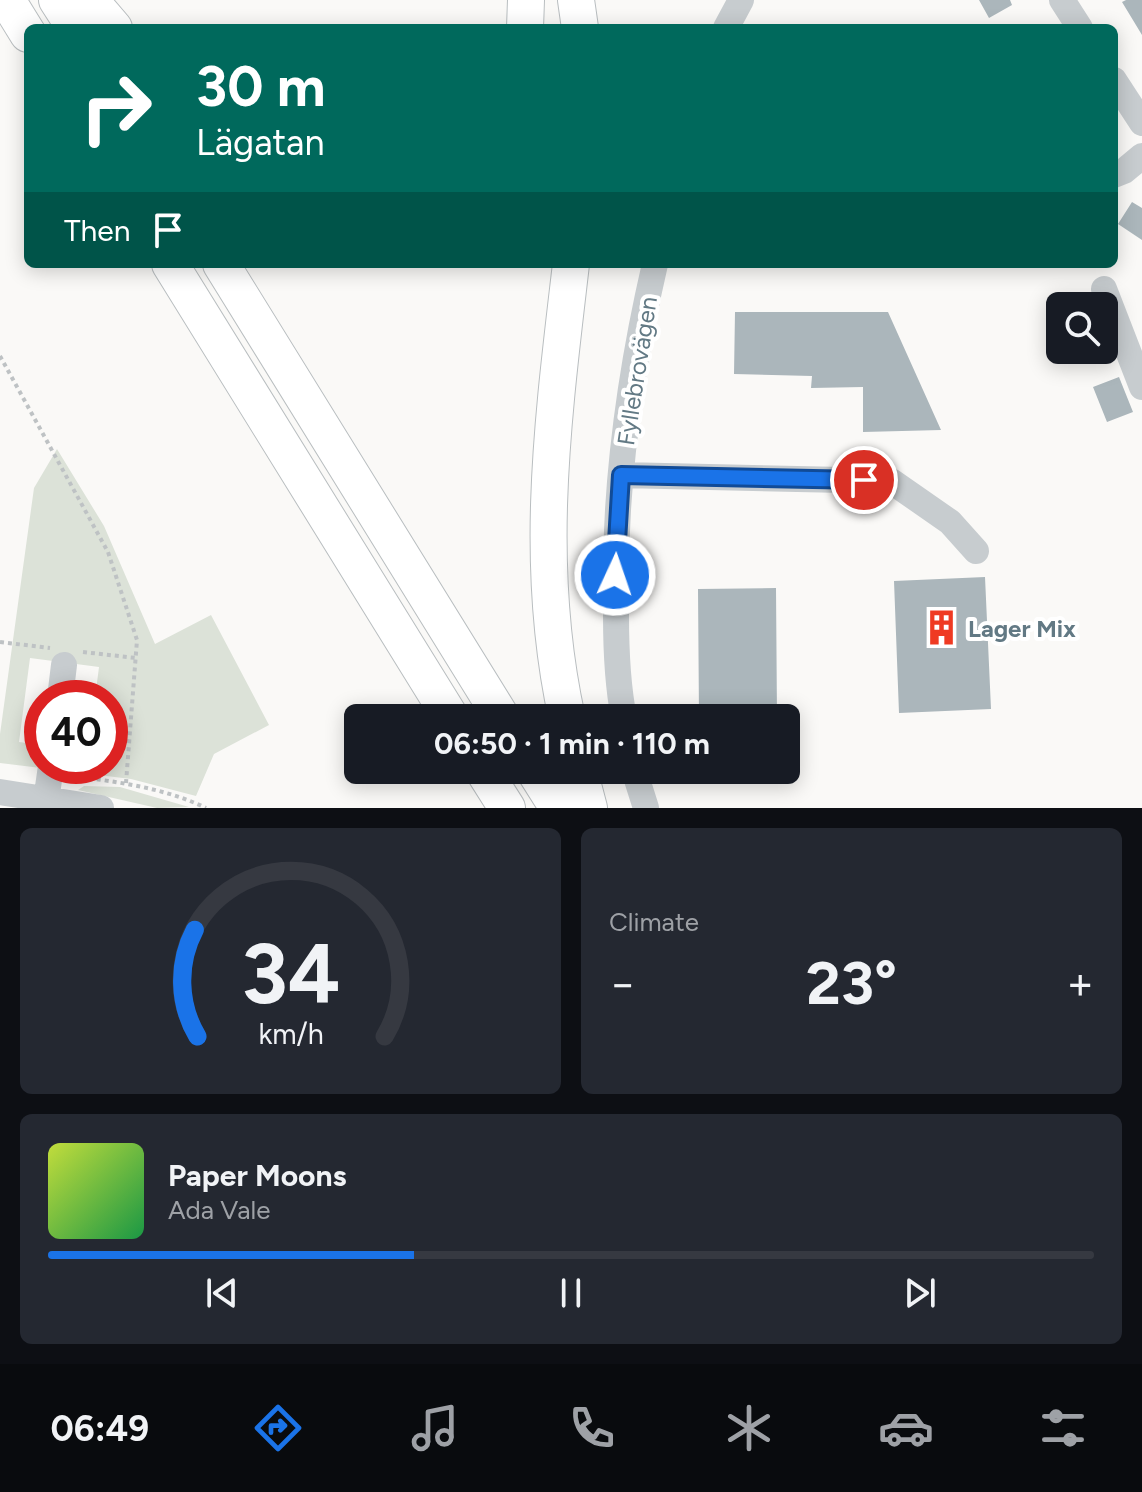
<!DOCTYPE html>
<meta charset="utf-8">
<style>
body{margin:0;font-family:Figtree,sans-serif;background:#242831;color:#f1f3f6;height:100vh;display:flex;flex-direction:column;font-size:30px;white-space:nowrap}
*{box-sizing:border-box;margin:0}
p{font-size:26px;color:#9ea1a6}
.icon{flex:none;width:44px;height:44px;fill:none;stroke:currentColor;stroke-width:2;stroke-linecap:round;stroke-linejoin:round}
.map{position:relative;height:808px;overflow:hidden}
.drawer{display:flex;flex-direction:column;gap:20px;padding:20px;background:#0d0f14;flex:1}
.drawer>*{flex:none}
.hud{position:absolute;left:24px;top:24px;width:1094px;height:244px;border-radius:12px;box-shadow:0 4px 20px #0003;background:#00695c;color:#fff;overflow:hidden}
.tools{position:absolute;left:1046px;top:292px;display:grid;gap:16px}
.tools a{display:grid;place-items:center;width:72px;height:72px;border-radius:12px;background:#171b24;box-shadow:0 4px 20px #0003;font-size:40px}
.speed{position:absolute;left:24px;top:680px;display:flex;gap:16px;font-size:40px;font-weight:700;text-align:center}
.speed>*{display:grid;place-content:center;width:104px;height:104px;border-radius:50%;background:#171b24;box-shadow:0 4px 20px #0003;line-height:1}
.speed .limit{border:12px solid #d22;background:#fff;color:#111}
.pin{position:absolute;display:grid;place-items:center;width:68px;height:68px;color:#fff;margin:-34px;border:4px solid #fff;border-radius:50%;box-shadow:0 2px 8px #0007}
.me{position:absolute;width:88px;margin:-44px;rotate:3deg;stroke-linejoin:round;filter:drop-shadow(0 0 6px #0008)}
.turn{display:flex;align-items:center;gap:28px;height:168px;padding:0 40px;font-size:36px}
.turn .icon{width:104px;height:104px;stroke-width:2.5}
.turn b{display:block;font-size:56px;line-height:68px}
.then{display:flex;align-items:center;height:76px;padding:0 40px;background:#0003;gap:16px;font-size:30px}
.big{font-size:60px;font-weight:700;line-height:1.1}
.drawer .card{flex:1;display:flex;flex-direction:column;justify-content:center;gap:12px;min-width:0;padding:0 28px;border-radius:12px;background:#242831}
.drawer .dial{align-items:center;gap:0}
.dial svg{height:208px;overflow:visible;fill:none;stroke:#363941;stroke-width:7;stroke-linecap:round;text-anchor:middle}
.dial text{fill:#f1f3f6;stroke:none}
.song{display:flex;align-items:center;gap:24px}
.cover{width:96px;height:96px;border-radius:12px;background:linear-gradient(135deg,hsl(70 70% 55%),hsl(140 70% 35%))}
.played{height:8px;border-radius:4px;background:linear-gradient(90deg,#1a73e8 35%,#363941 35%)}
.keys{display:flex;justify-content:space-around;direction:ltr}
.heat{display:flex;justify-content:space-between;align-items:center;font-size:44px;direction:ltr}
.drawer .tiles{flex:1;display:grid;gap:20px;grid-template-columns:1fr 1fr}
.card:last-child{grid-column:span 2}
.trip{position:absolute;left:344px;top:704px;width:456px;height:80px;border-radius:12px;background:#171b24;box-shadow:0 4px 20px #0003;font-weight:700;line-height:80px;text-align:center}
.dock{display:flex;height:128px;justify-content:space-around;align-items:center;background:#090b0e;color:#9ea1a6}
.dock .icon{width:56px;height:56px}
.dock .selected{color:#1a73e8}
.dock b{font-size:36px;color:#f1f3f6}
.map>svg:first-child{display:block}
</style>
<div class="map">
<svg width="1142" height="808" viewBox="0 0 1142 808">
<rect width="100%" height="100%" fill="#faf9f7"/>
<path fill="#dce2d8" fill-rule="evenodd" d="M57,449L104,526L155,644L211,615L269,725L214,754L196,796L131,779L0,763V734L34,488ZM30,658L99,667L95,698H110V766H42V745L19,742Z
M84,786L120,787L189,807L157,808L78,790Z"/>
<path fill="#abb6bb" d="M979,0H1010L1012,5L989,18Z
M1126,0H1142V35L1122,2Z
M1132,202L1142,208V240L1118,224Z
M735,312H888L941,430L863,432V387L811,388L812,376L734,374Z
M1119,377L1133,412L1107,422L1093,387Z
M985,577L991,709L899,713L894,581Z
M776,588L777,718H699L698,589Z"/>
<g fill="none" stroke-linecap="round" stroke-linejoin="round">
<defs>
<path id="highway" d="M7,0L28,34
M57,0L75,28
M90,0L114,28
M576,0L580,28
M525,28L526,0
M170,264L451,718
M221,264L502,718
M567,718C533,564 553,418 571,264
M483,770L507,808
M534,770L558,808
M579,770L589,808"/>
</defs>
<use href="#highway" stroke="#b9bec0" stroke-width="38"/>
<path stroke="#bec2c4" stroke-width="4" stroke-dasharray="4 4" stroke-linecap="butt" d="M0,356L108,552L137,640L126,783
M0,642L50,648
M83,652L136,658
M73,776C118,782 165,788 206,808"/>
<path stroke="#c7cccf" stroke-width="26" d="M1062,0L1080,28
M726,28L741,0
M1114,80L1142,123
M1114,175L1124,171L1142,156
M1104,289L1142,387
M621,475L891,481L950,522L976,551
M60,698L64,665
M624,718C617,683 616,650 616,615C613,499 629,376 655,264
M634,770L646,808
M0,792L101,808
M45,808L51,766"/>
<use href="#highway" stroke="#fff" stroke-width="36"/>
</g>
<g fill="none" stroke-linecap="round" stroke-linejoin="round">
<defs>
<path id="route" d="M615,575L621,475L864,480"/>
</defs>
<use href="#route" stroke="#114b97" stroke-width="20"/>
<use href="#route" stroke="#1a73e8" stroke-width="14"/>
</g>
<defs>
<symbol id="building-bare" viewBox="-9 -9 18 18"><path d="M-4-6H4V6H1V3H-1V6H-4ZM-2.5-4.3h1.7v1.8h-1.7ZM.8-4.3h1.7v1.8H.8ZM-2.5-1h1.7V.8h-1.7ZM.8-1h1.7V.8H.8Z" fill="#ef3a22" stroke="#fff" stroke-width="2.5" paint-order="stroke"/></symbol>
</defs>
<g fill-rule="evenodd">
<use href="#building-bare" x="916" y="602" width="51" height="51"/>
</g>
<g text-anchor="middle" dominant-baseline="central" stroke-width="8" stroke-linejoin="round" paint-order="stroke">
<g font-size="24" fill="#627984" stroke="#fff">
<text transform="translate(637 371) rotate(-81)">Fyllebrovägen</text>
</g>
<g font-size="24" font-weight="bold" fill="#627984" stroke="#fff" text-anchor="start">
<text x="968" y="628">Lager Mix</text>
</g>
</g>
</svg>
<div class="tools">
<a><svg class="icon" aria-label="search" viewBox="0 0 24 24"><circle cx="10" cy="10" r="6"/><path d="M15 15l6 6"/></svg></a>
</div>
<div class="speed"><div class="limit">40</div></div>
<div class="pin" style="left:864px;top:480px;background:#d93025"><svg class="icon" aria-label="arrive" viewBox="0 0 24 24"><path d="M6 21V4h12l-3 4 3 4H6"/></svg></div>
<svg class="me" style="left:615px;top:575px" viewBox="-20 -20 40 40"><circle r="17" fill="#1a73e8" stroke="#fff" stroke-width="3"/><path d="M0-11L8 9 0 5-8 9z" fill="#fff"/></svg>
<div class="trip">06:50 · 1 min · 110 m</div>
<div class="hud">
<div class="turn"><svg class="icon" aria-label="right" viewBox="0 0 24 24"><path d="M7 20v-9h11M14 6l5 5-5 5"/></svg><div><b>30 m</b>Lägatan</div></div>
<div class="then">Then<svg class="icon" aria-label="arrive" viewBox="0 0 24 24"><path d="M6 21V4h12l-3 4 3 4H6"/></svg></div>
</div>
</div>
<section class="drawer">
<div class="tiles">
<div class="card dial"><svg viewBox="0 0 100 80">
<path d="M14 69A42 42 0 1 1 86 69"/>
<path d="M14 69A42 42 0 0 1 13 28" stroke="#1a73e8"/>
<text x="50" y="56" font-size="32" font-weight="700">34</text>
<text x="50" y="72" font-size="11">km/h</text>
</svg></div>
<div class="card"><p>Climate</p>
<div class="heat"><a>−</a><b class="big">23°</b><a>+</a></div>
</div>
<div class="card">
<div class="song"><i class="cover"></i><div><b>Paper Moons</b><p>Ada Vale</p></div></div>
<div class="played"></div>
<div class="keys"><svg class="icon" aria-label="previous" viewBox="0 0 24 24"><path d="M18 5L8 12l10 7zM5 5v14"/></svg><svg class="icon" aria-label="pause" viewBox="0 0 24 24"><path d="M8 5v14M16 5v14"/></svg><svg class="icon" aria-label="next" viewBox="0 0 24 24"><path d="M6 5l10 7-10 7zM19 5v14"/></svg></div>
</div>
</div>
</section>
<nav class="dock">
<b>06:49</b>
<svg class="icon selected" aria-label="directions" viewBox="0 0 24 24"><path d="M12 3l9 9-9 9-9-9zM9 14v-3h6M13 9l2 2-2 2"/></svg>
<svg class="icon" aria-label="music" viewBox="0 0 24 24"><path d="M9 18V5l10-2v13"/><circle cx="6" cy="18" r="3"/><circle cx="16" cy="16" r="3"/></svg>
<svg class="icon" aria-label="phone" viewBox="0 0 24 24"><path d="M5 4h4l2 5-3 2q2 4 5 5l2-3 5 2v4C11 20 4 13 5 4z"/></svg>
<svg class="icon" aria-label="climate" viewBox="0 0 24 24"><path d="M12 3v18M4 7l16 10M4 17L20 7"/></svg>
<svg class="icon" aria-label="car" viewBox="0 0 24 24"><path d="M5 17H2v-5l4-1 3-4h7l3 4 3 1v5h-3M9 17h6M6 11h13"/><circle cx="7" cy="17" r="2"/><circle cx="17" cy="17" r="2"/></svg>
<svg class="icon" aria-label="filters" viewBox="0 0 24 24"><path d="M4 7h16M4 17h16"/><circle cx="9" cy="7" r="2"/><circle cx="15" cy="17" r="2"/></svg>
</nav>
